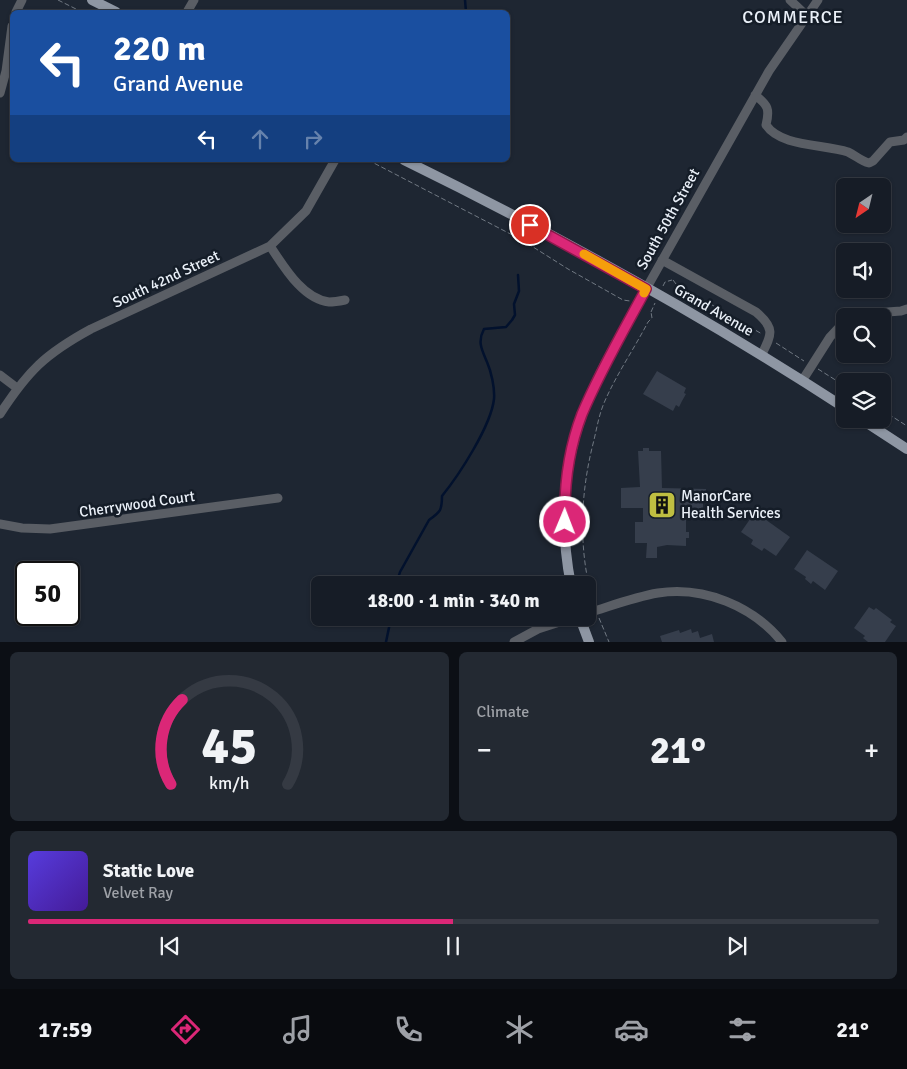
<!DOCTYPE html>
<meta charset="utf-8">
<style>
body{margin:0;font-family:Signika,sans-serif;background:#232932;color:#f1f3f6;height:100vh;display:flex;flex-direction:column;font-size:19px;white-space:nowrap}
*{box-sizing:border-box;margin:0}
p{font-size:16px;color:#9ea1a7}
.icon{flex:none;width:28px;height:28px;fill:none;stroke:currentColor;stroke-width:2;stroke-linecap:round;stroke-linejoin:round}
.map{position:relative;height:642px;overflow:hidden}
.panel{display:flex;flex-direction:column;gap:10px;padding:10px;background:#0c0f15;flex:1}
.panel>*{flex:none}
.hud{position:absolute;left:10px;top:10px;width:500px;height:152px;border-radius:8px;box-shadow:0 1px 4px #0004,0 0 0 1px #353a43;background:#1a4fa0;color:#fff;overflow:hidden}
.needle{width:32px;rotate:215deg}
.tools{position:absolute;left:836px;top:178px;display:grid;gap:10px}
.tools a{display:grid;place-items:center;width:55px;height:55px;border-radius:8px;background:#161c26;box-shadow:0 1px 4px #0004,0 0 0 1px #353a43;font-size:25px}
.speed{position:absolute;left:15px;top:561px;display:flex;gap:10px;font-size:25px;font-weight:700;text-align:center}
.speed>*{display:grid;place-content:center;width:65px;height:65px;border-radius:50%;background:#161c26;box-shadow:0 1px 4px #0004,0 0 0 1px #353a43;line-height:1}
.speed .limit{border:2px solid #111;border-radius:8px;background:#fff;color:#111}
.pin{position:absolute;display:grid;place-items:center;width:42px;height:42px;color:#fff;margin:-21px;border:2px solid #fff;border-radius:50%;box-shadow:0 1px 5px #0007}
.me{position:absolute;width:55px;margin:-28px;rotate:1deg;stroke-linejoin:round;filter:drop-shadow(0 0 4px #0008)}
.turn{display:flex;align-items:center;gap:18px;height:105px;padding:0 20px;font-size:22px}
.turn .icon{width:65px;height:65px;stroke-width:2.5}
.turn b{display:block;font-size:35px;line-height:42px}
.lanes{display:flex;align-items:center;height:48px;padding:0 20px;background:#0003;justify-content:center;gap:25px;direction:ltr}
.lanes .off{opacity:.35}
.big{font-size:38px;font-weight:700;line-height:1.1}
.panel .widget{flex:1;display:flex;flex-direction:column;justify-content:center;gap:8px;min-width:0;padding:0 18px;border-radius:8px;background:#232932}
.panel .dial{align-items:center;gap:0}
.dial svg{height:130px;overflow:visible;fill:none;stroke:#353a43;stroke-width:7;stroke-linecap:round;text-anchor:middle}
.dial text{fill:#f1f3f6;stroke:none}
.song{display:flex;align-items:center;gap:15px}
.cover{width:60px;height:60px;border-radius:8px;background:linear-gradient(135deg,hsl(250 70% 55%),hsl(260 70% 35%))}
.played{height:5px;border-radius:2px;background:linear-gradient(90deg,#db2777 50%,#353a43 50%)}
.keys{display:flex;justify-content:space-around;direction:ltr}
.heat{display:flex;justify-content:space-between;align-items:center;font-size:28px;direction:ltr}
.panel .tiles{flex:1;display:grid;gap:10px;grid-template-columns:1fr 1fr}
.widget:last-child{grid-column:span 2}
.trip{position:absolute;left:311px;top:576px;width:285px;height:50px;border-radius:8px;background:#161c26;box-shadow:0 1px 4px #0004,0 0 0 1px #353a43;font-weight:700;line-height:50px;text-align:center}
.dock{display:flex;height:80px;justify-content:space-around;align-items:center;background:#090b0f;color:#9ea1a7}
.dock .icon{width:35px;height:35px}
.dock .on{color:#db2777}
.dock b{font-size:22px;color:#f1f3f6}
.map>svg:first-child{display:block}
</style>
<div class="map">
<svg width="907" height="642" viewBox="0 0 907 642">
<rect width="100%" height="100%" fill="#1e2632"/>
<g fill="none" stroke-linecap="round" stroke-linejoin="round">
<path stroke="#02112d" stroke-width="2.5" d="M465,0L466,12
M396,585L400,572L429,520C440,512 442,511 442,496C459,475 491,426 494,399C495,388 491,371 487,362C482,350 477,342 484,329L506,327L512,320L515,315L514,304L519,291L518,275
M386,642L391,618"/>
</g>
<path fill="#363e4c" d="M657,371L686,388L684,393L686,394L682,401L679,407L676,405L673,411L643,394Z
M643,448H649V451H661L662,488L706,489V502H703V511H686V532H689V538H686V546L667,545L657,547V558H646L647,543H635V522H643V508H621V488L640,487L638,451H643Z
M755,512L790,537L776,556L764,548L762,551L751,544L753,540L741,532Z
M807,550L838,571L825,590L813,581L811,584L805,579L806,577L794,569Z
M869,607L874,610L876,608L892,620L890,622L896,626L885,642H868L863,638L865,636L854,628Z
M691,629L692,633L698,631L700,638L712,634L714,642H662L660,636L679,630L680,633Z"/>
<g fill="none" stroke-linecap="round" stroke-linejoin="round">
<path stroke="#717983" stroke-width="1" stroke-dasharray="5 2.5" stroke-linecap="butt" d="M58,0L82,12
M368,160L522,240L568,269L623,300L630,301
M673,280L676,284L762,334
M663,286L665,282L672,280
M651,312L655,303
M776,343L804,361
M818,369L845,386
M882,410L907,426
M593,602C578,549 580,493 594,440C597,427 599,415 604,403C616,375 634,349 648,322L652,318L651,312
M599,618L609,642"/>
<path stroke="#5a5e65" stroke-width="9" d="M790,0L807,16
M16,12L22,0
M187,12L194,0
M0,93L6,71L12,26
M755,95C768,105 770,109 766,125C781,147 823,144 848,152C855,155 861,161 869,163L873,161L890,142L904,140L907,137
M270,246C283,265 302,299 329,302C334,302 340,301 345,300
M662,260L756,312C775,328 772,334 762,354
M646,289L769,71L818,0
M854,316L860,314L901,311L907,309
M0,375L17,388
M802,381L830,337L845,321
M0,414C28,371 45,354 91,329L270,246L306,211L335,160
M0,524L22,528L50,529L278,498
M588,613C611,606 634,597 658,593C704,586 753,606 782,642
M514,642L538,629L572,618"/>
<path stroke="#8e96a3" stroke-width="10" d="M92,0L116,12
M404,160C555,234 704,316 845,408
M861,419L907,449
M571,585C560,530 562,468 582,415C599,371 624,330 646,289
M580,618L589,642"/>
</g>
<g fill="none" stroke-linecap="round" stroke-linejoin="round">
<defs>
<path id="route" d="M530,225L646,289C624,330 600,371 582,414C569,448 564,487 565,522"/>
</defs>
<use href="#route" stroke="#8e194d" stroke-width="12"/>
<use href="#route" stroke="#db2777" stroke-width="9"/>
<path stroke="#f59e0b" stroke-width="9" d="M584,254L646,289L644,293"/>
</g>
<defs>
<symbol id="building-square" viewBox="-11 -11 22 22"><rect x="-9" y="-9" width="18" height="18" rx="4" fill="#bfbe41" stroke="#151d28"/><path d="M-4-6H4V6H1V3H-1V6H-4ZM-2.5-4.3h1.7v1.8h-1.7ZM.8-4.3h1.7v1.8H.8ZM-2.5-1h1.7V.8h-1.7ZM.8-1h1.7V.8H.8Z" fill="#111"/></symbol>
</defs>
<g fill-rule="evenodd">
<use href="#building-square" x="646" y="489" width="32" height="32"/>
</g>
<g text-anchor="middle" dominant-baseline="central" stroke-width="5" stroke-linejoin="round" paint-order="stroke">
<g font-size="15" fill="#eaf0f8" stroke="#151d28">
<text transform="translate(668 219) rotate(-61)">South 50th Street</text>
<text transform="translate(166 279) rotate(-25)">South 42nd Street</text>
<text transform="translate(714 310) rotate(30)">Grand Avenue</text>
<text transform="translate(137 504) rotate(-8)">Cherrywood Court</text>
</g>
<g font-size="15" fill="#eaf0f8" stroke="#151d28" text-anchor="start">
<text x="681" y="496">ManorCare<tspan x="681" dy="17">Health Services</tspan></text>
</g>
<g font-size="18" letter-spacing="1" fill="#eaf0f8" stroke="#151d28">
<text x="793" y="17">COMMERCE</text>
</g>
</g>
</svg>
<div class="tools">
<a><svg class="needle" viewBox="-14 -14 28 28"><path d="M0-13l5 13h-10z" fill="#e53935"/><path d="M0 13l5-13h-10z" fill="#9ea1a7"/></svg></a>
<a><svg class="icon" aria-label="sound" viewBox="0 0 24 24"><path d="M4 9h4l5-4v14l-5-4H4zM17 9q2 3 0 6"/></svg></a>
<a><svg class="icon" aria-label="search" viewBox="0 0 24 24"><circle cx="10" cy="10" r="6"/><path d="M15 15l6 6"/></svg></a>
<a><svg class="icon" aria-label="layers" viewBox="0 0 24 24"><path d="M12 4l9 5-9 5-9-5zM3 14l9 5 9-5"/></svg></a>
</div>
<div class="speed"><div class="limit">50</div></div>
<div class="pin" style="left:530px;top:225px;background:#d93025"><svg class="icon" aria-label="arrive" viewBox="0 0 24 24"><path d="M6 21V4h12l-3 4 3 4H6"/></svg></div>
<svg class="me" style="left:565px;top:522px" viewBox="-20 -20 40 40"><circle r="17" fill="#db2777" stroke="#fff" stroke-width="3"/><path d="M0-11L8 9 0 5-8 9z" fill="#fff"/></svg>
<div class="trip">18:00 · 1 min · 340 m</div>
<div class="hud">
<div class="turn"><svg class="icon" aria-label="left" viewBox="0 0 24 24"><path d="M17 20v-9H6M10 6l-5 5 5 5"/></svg><div><b>220 m</b>Grand Avenue</div></div>
<div class="lanes"><svg class="icon" aria-label="left" viewBox="0 0 24 24"><path d="M17 20v-9H6M10 6l-5 5 5 5"/></svg><svg class="icon off" aria-label="ahead" viewBox="0 0 24 24"><path d="M12 20V5M6 11l6-6 6 6"/></svg><svg class="icon off" aria-label="right" viewBox="0 0 24 24"><path d="M7 20v-9h11M14 6l5 5-5 5"/></svg></div>
</div>
</div>
<section class="panel">
<div class="tiles">
<div class="widget dial"><svg viewBox="0 0 100 80">
<path d="M14 69A42 42 0 1 1 86 69"/>
<path d="M14 69A42 42 0 0 1 21 17" stroke="#db2777"/>
<text x="50" y="56" font-size="32" font-weight="700">45</text>
<text x="50" y="72" font-size="11">km/h</text>
</svg></div>
<div class="widget"><p>Climate</p>
<div class="heat"><a>−</a><b class="big">21°</b><a>+</a></div>
</div>
<div class="widget">
<div class="song"><i class="cover"></i><div><b>Static Love</b><p>Velvet Ray</p></div></div>
<div class="played"></div>
<div class="keys"><svg class="icon" aria-label="previous" viewBox="0 0 24 24"><path d="M18 5L8 12l10 7zM5 5v14"/></svg><svg class="icon" aria-label="pause" viewBox="0 0 24 24"><path d="M8 5v14M16 5v14"/></svg><svg class="icon" aria-label="next" viewBox="0 0 24 24"><path d="M6 5l10 7-10 7zM19 5v14"/></svg></div>
</div>
</div>
</section>
<nav class="dock">
<b>17:59</b>
<svg class="icon on" aria-label="directions" viewBox="0 0 24 24"><path d="M12 3l9 9-9 9-9-9zM9 14v-3h6M13 9l2 2-2 2"/></svg>
<svg class="icon" aria-label="music" viewBox="0 0 24 24"><path d="M9 18V5l10-2v13"/><circle cx="6" cy="18" r="3"/><circle cx="16" cy="16" r="3"/></svg>
<svg class="icon" aria-label="phone" viewBox="0 0 24 24"><path d="M5 4h4l2 5-3 2q2 4 5 5l2-3 5 2v4C11 20 4 13 5 4z"/></svg>
<svg class="icon" aria-label="climate" viewBox="0 0 24 24"><path d="M12 3v18M4 7l16 10M4 17L20 7"/></svg>
<svg class="icon" aria-label="car" viewBox="0 0 24 24"><path d="M5 17H2v-5l4-1 3-4h7l3 4 3 1v5h-3M9 17h6M6 11h13"/><circle cx="7" cy="17" r="2"/><circle cx="17" cy="17" r="2"/></svg>
<svg class="icon" aria-label="filters" viewBox="0 0 24 24"><path d="M4 7h16M4 17h16"/><circle cx="9" cy="7" r="2"/><circle cx="15" cy="17" r="2"/></svg>
<b>21°</b>
</nav>
